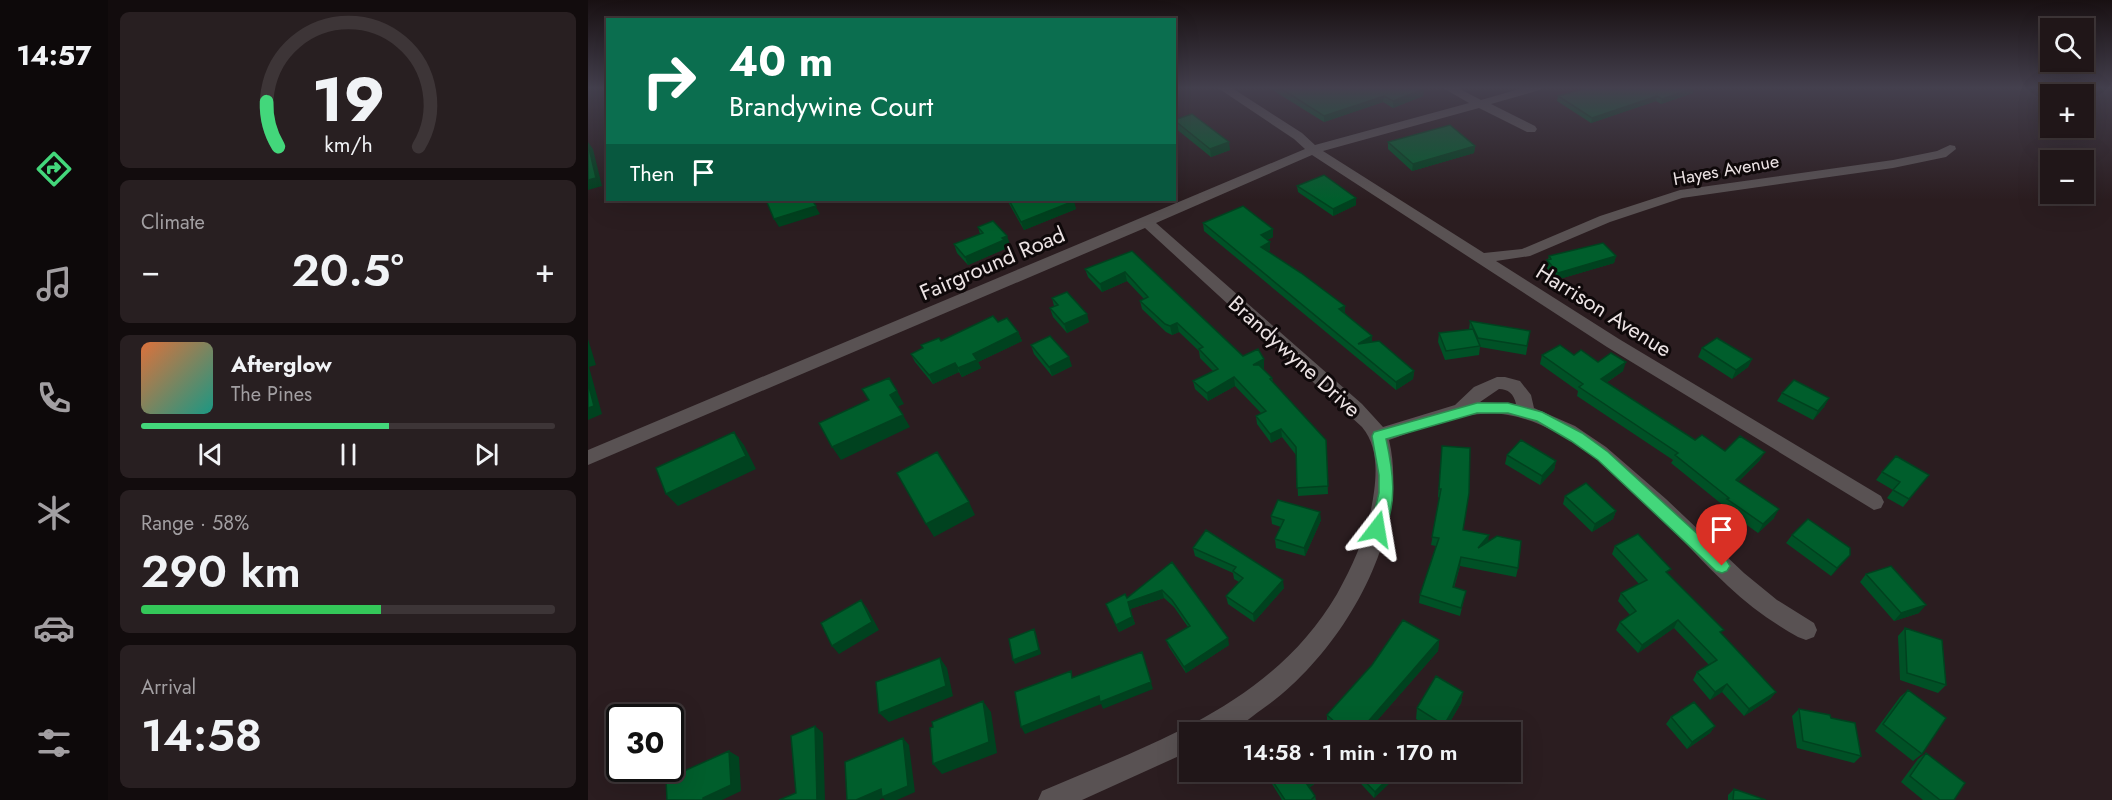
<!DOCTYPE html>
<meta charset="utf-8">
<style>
body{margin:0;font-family:Jost,sans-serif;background:#281f21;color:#f1f3f6;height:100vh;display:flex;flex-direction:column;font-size:22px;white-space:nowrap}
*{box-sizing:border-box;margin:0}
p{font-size:20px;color:#a29fa2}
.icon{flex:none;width:33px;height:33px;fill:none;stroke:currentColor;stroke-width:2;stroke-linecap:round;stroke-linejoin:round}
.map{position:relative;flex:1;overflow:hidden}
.panel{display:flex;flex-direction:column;gap:12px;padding:12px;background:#120c0d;width:480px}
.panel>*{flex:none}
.guide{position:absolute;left:18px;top:18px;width:570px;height:183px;border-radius:0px;box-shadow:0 6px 24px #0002,0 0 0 2px #3d3537;background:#0b6e4f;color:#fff;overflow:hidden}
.fabs{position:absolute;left:1452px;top:18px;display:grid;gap:12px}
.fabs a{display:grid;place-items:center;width:54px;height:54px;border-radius:0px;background:#201618;box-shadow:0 6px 24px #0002,0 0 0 2px #3d3537;font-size:30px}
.speed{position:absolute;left:18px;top:704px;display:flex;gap:12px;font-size:30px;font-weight:700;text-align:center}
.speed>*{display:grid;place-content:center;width:78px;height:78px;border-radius:50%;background:#201618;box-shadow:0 6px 24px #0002,0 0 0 2px #3d3537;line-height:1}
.speed .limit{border:3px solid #111;border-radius:9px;background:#fff;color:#111}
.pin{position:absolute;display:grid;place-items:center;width:51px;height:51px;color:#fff;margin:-62px -26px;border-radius:50% 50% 50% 0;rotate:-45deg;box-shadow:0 0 6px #0007}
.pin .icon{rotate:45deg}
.me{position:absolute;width:66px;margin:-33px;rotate:14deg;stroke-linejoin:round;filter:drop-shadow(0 0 4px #0008)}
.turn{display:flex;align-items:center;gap:21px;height:126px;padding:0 24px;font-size:27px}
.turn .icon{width:78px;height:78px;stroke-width:2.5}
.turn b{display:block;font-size:42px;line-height:51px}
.then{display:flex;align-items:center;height:57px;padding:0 24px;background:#0003;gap:12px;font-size:22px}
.big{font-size:45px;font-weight:600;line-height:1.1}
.panel .tile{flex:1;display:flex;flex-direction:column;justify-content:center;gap:9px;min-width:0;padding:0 21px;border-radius:9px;background:#281f21}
.panel .dial{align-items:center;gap:0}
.dial svg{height:156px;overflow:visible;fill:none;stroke:#3d3537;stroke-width:7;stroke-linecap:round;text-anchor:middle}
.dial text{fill:#f1f3f6;stroke:none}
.song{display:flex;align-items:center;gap:18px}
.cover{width:72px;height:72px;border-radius:9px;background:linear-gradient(135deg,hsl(20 70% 55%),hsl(170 70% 35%))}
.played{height:6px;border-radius:3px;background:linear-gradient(90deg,#43d77b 60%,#3d3537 60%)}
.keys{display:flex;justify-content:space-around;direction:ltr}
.heat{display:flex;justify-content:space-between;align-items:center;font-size:33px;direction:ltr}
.charge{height:9px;border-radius:4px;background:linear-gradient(90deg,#34c759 58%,#3d3537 0)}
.trip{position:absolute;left:591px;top:722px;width:342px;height:60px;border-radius:0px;background:#201618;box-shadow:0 6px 24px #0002,0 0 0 2px #3d3537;font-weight:600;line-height:60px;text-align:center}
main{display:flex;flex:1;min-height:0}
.menu{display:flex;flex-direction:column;width:108px;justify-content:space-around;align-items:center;background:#0d090a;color:#a29fa2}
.menu .icon{width:42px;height:42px}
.menu .current{color:#43d77b}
.menu b{font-size:27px;color:#f1f3f6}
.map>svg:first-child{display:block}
</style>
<main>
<nav class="menu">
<b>14:57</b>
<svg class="icon current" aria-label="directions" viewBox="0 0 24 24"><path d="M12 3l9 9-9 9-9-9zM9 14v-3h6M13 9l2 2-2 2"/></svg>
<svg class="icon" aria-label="music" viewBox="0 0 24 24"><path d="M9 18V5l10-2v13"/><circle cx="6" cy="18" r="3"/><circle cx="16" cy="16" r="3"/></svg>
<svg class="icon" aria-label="phone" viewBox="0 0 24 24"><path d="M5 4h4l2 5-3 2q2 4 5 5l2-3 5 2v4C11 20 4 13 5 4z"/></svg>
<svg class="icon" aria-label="climate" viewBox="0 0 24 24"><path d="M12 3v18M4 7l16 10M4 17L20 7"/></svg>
<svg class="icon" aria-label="car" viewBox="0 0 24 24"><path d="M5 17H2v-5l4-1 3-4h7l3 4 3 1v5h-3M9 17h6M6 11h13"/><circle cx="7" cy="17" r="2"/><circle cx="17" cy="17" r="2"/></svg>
<svg class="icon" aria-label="filters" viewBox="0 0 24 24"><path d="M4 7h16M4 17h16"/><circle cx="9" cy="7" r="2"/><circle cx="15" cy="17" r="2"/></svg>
</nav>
<section class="panel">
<div class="tile dial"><svg viewBox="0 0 100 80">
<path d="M14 69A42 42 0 1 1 86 69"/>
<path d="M14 69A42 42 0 0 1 8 46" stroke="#43d77b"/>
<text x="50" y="56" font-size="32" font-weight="700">19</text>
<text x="50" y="72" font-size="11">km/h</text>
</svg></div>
<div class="tile"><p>Climate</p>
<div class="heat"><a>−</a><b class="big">20.5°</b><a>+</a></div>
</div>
<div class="tile">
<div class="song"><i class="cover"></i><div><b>Afterglow</b><p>The Pines</p></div></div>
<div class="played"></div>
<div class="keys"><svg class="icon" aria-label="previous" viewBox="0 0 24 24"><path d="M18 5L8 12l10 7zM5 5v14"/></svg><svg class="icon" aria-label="pause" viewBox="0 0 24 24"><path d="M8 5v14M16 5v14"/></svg><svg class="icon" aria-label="next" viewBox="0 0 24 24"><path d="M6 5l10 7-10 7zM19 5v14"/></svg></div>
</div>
<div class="tile"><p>Range · 58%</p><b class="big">290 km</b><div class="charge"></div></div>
<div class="tile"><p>Arrival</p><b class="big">14:58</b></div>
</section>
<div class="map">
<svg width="1524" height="800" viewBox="0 0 1524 800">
<rect width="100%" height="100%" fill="#2b1d20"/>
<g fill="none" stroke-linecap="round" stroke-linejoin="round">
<path fill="#595253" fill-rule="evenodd" d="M630,88H644L714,133L727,145L881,103L855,88H870L893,100L935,88H954L952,90L903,104L947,126L949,129L947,132H939L891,108L735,151L896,253L934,249L1012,216L1092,190L1305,160L1349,151L1362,145L1367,146L1368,149L1358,157L1305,168L1094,198L1022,222L942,256L908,261L1031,339L1293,496L1296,502L1293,508L1286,510L1019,347L724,155L568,223L774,404L795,427L867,405L886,387L909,377H917L932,381L943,395L946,408L987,426L1018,447L1078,499L1156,573L1189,600L1226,623L1229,630L1226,637L1218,640L1210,637C1185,623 1161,606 1140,586C1081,531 1003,429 920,415C881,408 838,427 801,440C824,536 751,657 673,710C663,717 650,729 638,732C628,735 612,732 602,732V751L494,800H450L454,791C565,743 684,705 749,594C764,567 776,540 783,510C788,484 793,449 774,427L557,228L0,465V450L717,149L706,139ZM911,389C920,389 926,394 928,404L892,402Z"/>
</g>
<path fill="#005126" d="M681,88H833L836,89L835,96L805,108L795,102L736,122Z
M1106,88L1105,93L1073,104L1068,101L1003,123L969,101L970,96Z
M586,119L642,150L623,157L587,128Z
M800,142L887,146L886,153L824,171L800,149Z
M709,186L768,205L745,216L710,192Z
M419,200H485L488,209L436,230Z
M615,223L685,237L679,240L682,242V250L680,252L757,306V313L784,342L826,371L825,379L808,390L616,231Z
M390,227L422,244L418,246L419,248L380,265L369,253L366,244L392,234Z
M544,251L655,356L676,359V368L675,369L684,378L685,382L738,440L740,494L710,496L708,455L694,437L683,443L669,424L668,416L673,413L647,386L620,401L607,389L605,381L625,371L612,358L611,351L591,332L584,335L578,332L554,309L552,301L556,299L539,281L514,292L500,277L497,269Z
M961,256H1028L1026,263L968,280L958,267Z
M464,298L501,322L479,333L465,317L462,308L466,306Z
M882,321L942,331L938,355L892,347L891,355L857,360L850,342L851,333L881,330Z
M410,322L430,332L434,341L390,362L393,368L374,377L371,372L345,384L327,362L323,354L353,341Z
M443,345L484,366L464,376L446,354Z
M1114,348L1164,359L1160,367L1144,379L1110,357Z
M954,355H986L1010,362L1035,371L1018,383L1107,440L1137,451L1172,460L1150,482L1186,518L1170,533L1135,508L1136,506L1083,463L1085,460L989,396L990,391L952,364Z
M1194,393L1241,398L1236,407L1225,420L1189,401Z
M854,446L875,530L900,542L930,568L928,577L872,566L866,588L876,599L872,616L831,603L832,595L848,546L843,545L852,498L850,497Z
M919,455L968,461L966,470L952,485L917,464Z
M1294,472L1341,475L1315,507L1299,498L1305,490L1288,480Z
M977,496L1028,511L1025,519L1004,532L975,504Z
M683,516L733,520L717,556L688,548L687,539L693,527L684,524Z
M1204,535L1255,563L1243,576L1198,543Z
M1027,546L1081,574L1134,634L1188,692L1182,699L1156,716L1134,692L1122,700L1105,680L1109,672L1121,665L1086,628L1050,653L1028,630L1032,622L1042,615L1030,601L1033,593L1051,584L1024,554Z
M605,548L696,588L666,622L640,604L638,596L651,582L646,579L645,573L607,556Z
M584,562L641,645L598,673L581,647L578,640L600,627L586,607L576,598L542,609L547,624L531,632L518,604L539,598Z
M1278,574L1331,613L1306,621L1272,582Z
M1317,628L1358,685L1350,693L1312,680L1310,636Z
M851,640L850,651L779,732H748L739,724V715L784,665Z
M1320,690L1334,754L1325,761L1287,731L1312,697Z
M875,692L873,703L856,732H849L828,719L829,708Z
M1211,709L1243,718L1273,756L1266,763L1209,748L1204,716Z
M1083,717L1127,726L1122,733L1099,749L1078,724Z
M1338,753L1366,800H1335L1313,782L1330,759Z
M676,771H742V772L721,788L727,796L728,800H694Z
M764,771H809V776L786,798L764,774Z
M1146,789L1178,800H1140V795Z"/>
<path fill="#00421f" d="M1106,88L1105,93L1073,104L1074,99Z
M836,89L835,96L805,108V101Z
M796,96L795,102L736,122V116Z
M1069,96L1068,101L1003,123L1004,118Z
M0,142L5,149L14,186L0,190Z
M641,142L642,150L623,157L622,149Z
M887,146L886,153L824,171L825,164Z
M768,198V205L745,216V209Z
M224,200L232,214L191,227L186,219Z
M486,201L488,209L436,230L433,222Z
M685,229V237L673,243V235Z
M419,236L422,244L418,246L419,248L380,265L377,257L414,238Z
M682,242V250L673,255V247Z
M1028,256L1026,263L968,280L970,273Z
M537,272L539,281L514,292L512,284Z
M757,306V314L751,309Z
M499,314L501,322L479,333L476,324Z
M589,323L591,332L584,335L582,326Z
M430,332L434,341L390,362L393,368L374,377L370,368L385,354Z
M784,336V344H770Z
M0,339L8,365L1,367L14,414L0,420Z
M481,357L484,366L464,376L461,367Z
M676,359V368L666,374L665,365Z
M1164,359L1160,367L1144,379L1148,370Z
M1038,362L1035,371L1010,388L1013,379Z
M367,363L371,372L345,384L341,375Z
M826,371L825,379L808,390V382Z
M646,377L647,386L620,401L619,393Z
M309,391L316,404L309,407L302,395Z
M1241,398L1236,407L1225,420L1230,411Z
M315,415L322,427L253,460L244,447Z
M693,429L694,437L683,443L682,434Z
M146,432L156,445L168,469L90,506L78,494Z
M1177,452L1172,460L1143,489L1148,480Z
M968,461L966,470L952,485L954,476Z
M381,502L387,515L346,537L338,524Z
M1191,509L1186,518L1170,533L1175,524Z
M1028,511L1025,519L1004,532L1007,524Z
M732,512L733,520L717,556L716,548Z
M901,535L900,543L890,548Z
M1262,555L1255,563L1243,576L1249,568Z
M873,557L872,566L863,595L865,587Z
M695,580L696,588L666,622L665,614Z
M574,590L576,598L542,609L547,624L531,632L528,625L540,602Z
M273,600L279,608L291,630L251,654L244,646Z
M1338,605L1331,613L1306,621L1313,613Z
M1090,620L1086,628L1050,653L1054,645Z
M446,629L448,633L453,654L427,664L425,660Z
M640,638L641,645L598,673L596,667Z
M851,640L850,651L779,732H771Z
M554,652L565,689L515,709L513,704L437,734L433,727Z
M352,658L359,668L365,696L301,722L291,713Z
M1139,684L1134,692L1122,700L1127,692Z
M875,692L873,703L856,732H855L856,725Z
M1188,692L1182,699L1156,716L1161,709Z
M395,701L403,712L409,753L354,774L345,764Z
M227,726L235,733L237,800H229Z
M1127,726L1122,733L1099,749L1104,742Z
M315,738L321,745L327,792L309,800H297L295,798L291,800H268Z
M141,751L151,757L153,791L134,800H115V798Z
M734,771L742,772L718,790V783Z
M807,771H809V776L786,798L787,792Z"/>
<path fill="#005e2c" stroke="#00421f" stroke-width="1.5" d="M692,88H833L836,89L805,101L796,96L736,116Z
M999,88H1106L1074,99L1069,96L1004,118L970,96Z
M604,114L641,142L622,149L586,120Z
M862,125L887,146L825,164L800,142Z
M0,144L8,178L0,180Z
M736,175L768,198L745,209L709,186Z
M178,200H224L228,206L186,219Z
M421,200H485L486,201L433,222Z
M655,206L685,229L673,235L682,242L673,247L713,273L757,306L751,309L784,336L770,344L791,341L826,371L808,382L615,223Z
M405,221L419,236L414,238L416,240L377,257L366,244L395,233L390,227Z
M1015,243L1028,256L970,273L959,260L963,259L961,256Z
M544,251L655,356L670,349L676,359L665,365H671L684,378L682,379L738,440L740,486L709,488L708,447L693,429L682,434L668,416L678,411L646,377L619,393L605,381L630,369L611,349L615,347L589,323L582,326L577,324L552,301L560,297L537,272L512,284L497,269Z
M479,292L499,314L476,324L462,308L470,305L464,298Z
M405,316L410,322L419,318L430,332L385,354L389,360L370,368L367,363L341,375L323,354L335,348L333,345L351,338L353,341Z
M882,321L942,331L939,346L890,338Z
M885,329L892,346L858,351L851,333Z
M462,336L481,357L461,367L443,345Z
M1129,338L1164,359L1148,370L1114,348Z
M972,345L986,355L993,350L1010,362L1023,353L1038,362L1013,379L1107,440L1114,435L1137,451L1152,436L1177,452L1148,480L1191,509L1175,524L1139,499L1141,498L1087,455L1090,453L991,387L995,384L954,355Z
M301,378L309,391L302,395L315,415L244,447L231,423L281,400L274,389Z
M1206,380L1241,398L1230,411L1194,393Z
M0,383L6,406L0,408Z
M146,432L158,456L78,494L68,468Z
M933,440L968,461L954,476L919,455Z
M854,446L882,448L881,493L875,530L901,535L890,548L909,536L933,541L930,568L873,557L865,587L878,591L873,608L832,595L851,538L844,537L853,489H851Z
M349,452L381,502L338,524L309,473Z
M1308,456L1341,475L1321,499L1305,490L1312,482L1294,472Z
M998,483L1028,511L1007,524L977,496Z
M690,500L732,512L716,548L687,539L696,520L683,516Z
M1220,519L1262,548V555L1249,568L1204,535Z
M618,530L695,580L665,614L638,596L655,578L645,571L648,567L605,548Z
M1050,534L1083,569L1078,572L1136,630L1132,632L1188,692L1161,709L1139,684L1127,692L1109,672L1129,660L1090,620L1054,645L1032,622L1048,611L1033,593L1059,580L1027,546Z
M584,562L640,638L596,667L578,640L602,626L584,600L574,590L540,602L544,617L528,625L518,604L537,594L539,598Z
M1303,566L1338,605L1313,613L1278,574Z
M273,600L284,622L244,646L233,623Z
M815,620L851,640L771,732H758L739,715L784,665Z
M1317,628L1354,640L1358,685L1319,673Z
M446,629L451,650L425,660L421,639Z
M554,652L563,682L512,702L511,696L433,727L427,692L483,671L484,678Z
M352,658L358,686L291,713L288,682Z
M848,676L875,692L856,725L829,708Z
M1320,690L1358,718L1334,754L1295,724Z
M395,701L401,742L345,764L342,728L345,727L344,722Z
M1106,702L1127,726L1104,742L1083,717Z
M1211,709L1242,715L1243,718L1267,723L1273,756L1215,741Z
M227,726L229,800H191L208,793L203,736Z
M315,738L320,786L294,797L293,789L268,800H259L257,762Z
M141,751L143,785L115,798V800H79L78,779Z
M1338,753L1377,783L1366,800H1352L1322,776Z
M678,771H734L718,783L727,796L723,800H697Z
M767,771H807L787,792Z
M1146,789L1178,800H1145Z"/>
<linearGradient id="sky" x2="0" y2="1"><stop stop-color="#181012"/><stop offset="0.44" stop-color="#44404e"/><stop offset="1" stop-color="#44404e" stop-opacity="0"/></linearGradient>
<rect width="1524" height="200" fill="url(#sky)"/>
<path fill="#43d77b" stroke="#2c8c50" stroke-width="1.5" d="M889,403H920L954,412L994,433L1020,452L1139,561L1142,566L1139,571L1134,573L1128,571L1010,460L983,441L949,421L920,413H889L798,439C805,471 810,503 795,533L789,535L784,533L782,529L791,493V475L784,436L786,432Z"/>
<g text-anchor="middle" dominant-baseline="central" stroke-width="6" stroke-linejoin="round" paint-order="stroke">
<g font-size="18" fill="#ece3e4" stroke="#0f090a">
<text transform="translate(1138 170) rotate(-10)">Hayes Avenue</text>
</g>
<g font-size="22" fill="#ece3e4" stroke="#0f090a">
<text transform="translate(404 263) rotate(-23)">Fairground Road</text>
<text transform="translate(1016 310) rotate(32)">Harrison Avenue</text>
<text transform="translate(707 356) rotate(42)">Brandywyne Drive</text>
</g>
</g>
</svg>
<div class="fabs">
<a><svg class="icon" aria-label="search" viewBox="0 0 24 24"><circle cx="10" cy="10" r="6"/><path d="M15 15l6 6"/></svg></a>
<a>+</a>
<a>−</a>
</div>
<div class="speed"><div class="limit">30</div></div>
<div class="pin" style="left:1134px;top:566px;background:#d93025"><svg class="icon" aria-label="arrive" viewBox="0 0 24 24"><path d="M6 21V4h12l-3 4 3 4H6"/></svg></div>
<svg class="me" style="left:789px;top:529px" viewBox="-20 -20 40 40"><path d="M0-17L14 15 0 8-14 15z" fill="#43d77b" stroke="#fff" stroke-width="4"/></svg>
<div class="trip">14:58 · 1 min · 170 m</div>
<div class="guide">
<div class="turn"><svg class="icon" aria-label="right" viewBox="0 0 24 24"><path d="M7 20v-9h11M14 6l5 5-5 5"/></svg><div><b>40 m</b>Brandywine Court</div></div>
<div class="then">Then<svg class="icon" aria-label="arrive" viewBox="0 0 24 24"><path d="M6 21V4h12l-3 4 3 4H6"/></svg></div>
</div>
</div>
</main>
